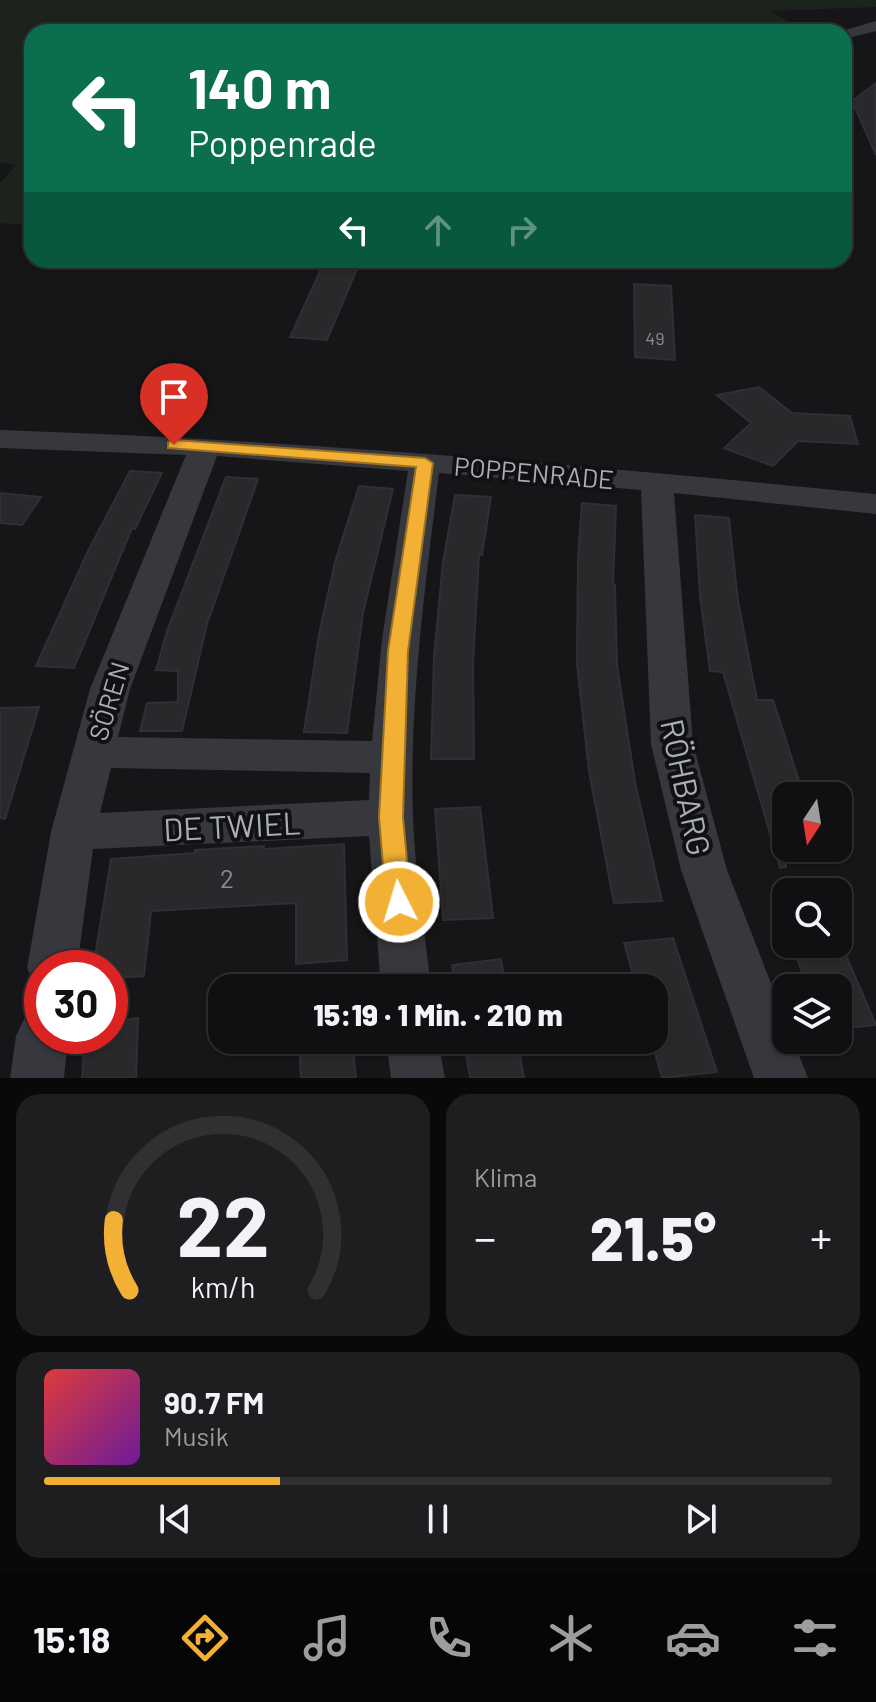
<!DOCTYPE html>
<html lang="de">
<meta charset="utf-8">
<style>
body{margin:0;font-family:Barlow,sans-serif;background:#1e1e20;color:#f1f3f6;height:100vh;display:flex;flex-direction:column;font-size:30px;white-space:nowrap}
*{box-sizing:border-box;margin:0}
p{font-size:26px;color:#9c9d9f}
.icon{flex:none;width:44px;height:44px;fill:none;stroke:currentColor;stroke-width:2;stroke-linecap:round;stroke-linejoin:round}
.map{position:relative;height:1078px;overflow:hidden}
.side{display:flex;flex-direction:column;gap:16px;padding:16px;background:#09090a;flex:1}
.side>*{flex:none}
.hud{position:absolute;left:24px;top:24px;width:828px;height:244px;border-radius:24px;box-shadow:0 2px 6px #0004,0 0 0 2px #303032;background:#0b6e4f;color:#fff;overflow:hidden}
.needle{width:52px;rotate:192deg}
.tools{position:absolute;left:772px;top:782px;display:grid;gap:16px}
.tools a{display:grid;place-items:center;width:80px;height:80px;border-radius:16px;background:#101012;box-shadow:0 2px 6px #0004,0 0 0 2px #303032;font-size:40px}
.speed{position:absolute;left:24px;top:950px;display:flex;gap:16px;font-size:40px;font-weight:700;text-align:center}
.speed>*{display:grid;place-content:center;width:104px;height:104px;border-radius:50%;background:#101012;box-shadow:0 2px 6px #0004,0 0 0 2px #303032;line-height:1}
.speed .limit{border:12px solid #d22;background:#fff;color:#111}
.pin{position:absolute;display:grid;place-items:center;width:68px;height:68px;color:#fff;margin:-82px -34px;border-radius:50% 50% 50% 0;rotate:-45deg;box-shadow:0 0 8px #0007}
.pin .icon{rotate:45deg}
.me{position:absolute;width:88px;margin:-44px;rotate:355deg;stroke-linejoin:round;filter:drop-shadow(0 0 6px #0008)}
.turn{display:flex;align-items:center;gap:28px;height:168px;padding:0 32px;font-size:36px}
.turn .icon{width:104px;height:104px;stroke-width:2.5}
.turn b{display:block;font-size:56px;line-height:68px}
.lanes{display:flex;align-items:center;height:76px;padding:0 32px;background:#0003;justify-content:center;gap:40px;direction:ltr}
.lanes .off{opacity:.35}
.big{font-size:60px;font-weight:800;line-height:1.1}
.side .widget{flex:1;display:flex;flex-direction:column;justify-content:center;gap:12px;min-width:0;padding:0 28px;border-radius:24px;background:#1e1e20}
.side .dial{align-items:center;gap:0}
.dial svg{height:208px;overflow:visible;fill:none;stroke:#303032;stroke-width:7;stroke-linecap:round;text-anchor:middle}
.dial text{fill:#f1f3f6;stroke:none}
.song{display:flex;align-items:center;gap:24px}
.cover{width:96px;height:96px;border-radius:12px;background:linear-gradient(135deg,hsl(0 70% 55%),hsl(280 70% 35%))}
.played{height:8px;border-radius:4px;background:linear-gradient(90deg,#f2b134 30%,#303032 30%)}
.keys{display:flex;justify-content:space-around;direction:ltr}
.heat{display:flex;justify-content:space-between;align-items:center;font-size:44px;direction:ltr}
.side .tiles{flex:1;display:grid;gap:16px;grid-template-columns:1fr 1fr}
.widget:last-child{grid-column:span 2}
.trip{position:absolute;left:208px;top:974px;width:460px;height:80px;border-radius:24px;background:#101012;box-shadow:0 2px 6px #0004,0 0 0 2px #303032;font-weight:800;line-height:80px;text-align:center}
.dock{display:flex;height:128px;justify-content:space-around;align-items:center;background:#060607;color:#9c9d9f}
.dock .icon{width:56px;height:56px}
.dock .active{color:#f2b134}
.dock b{font-size:36px;color:#f1f3f6}
.map>svg:first-child{display:block}
</style>
<div class="map">
<svg width="876" height="1078" viewBox="0 0 876 1078">
<rect width="100%" height="100%" fill="#161618"/>
<path fill="#1c231d" d="M0,0H876V7L771,11L802,30L749,32H32V225L0,223V183L16,165L0,162Z"/>
<path fill="#29292c" stroke="#303034" stroke-width="2" d="M876,83V155L852,101Z
M322,267L357,269L327,340L290,337Z
M634,284L671,286L675,360L635,357Z
M759,387L792,413L850,416L858,444L798,441L773,466L724,448L751,423L717,395Z
M130,471L162,473L135,529L132,528L74,668L36,666L87,553Z
M226,477L258,479L207,624L182,731H140L147,703L178,702V671L156,670L167,631Z
M359,486L393,489L363,613L347,733L304,732L319,634L335,562Z
M0,493L41,497L22,525L0,523Z
M455,495L491,497L482,555H479L473,663L474,759H431L434,657L443,562Z
M582,503L616,506L613,585H615L617,665L635,782L662,901L614,903L589,771L577,664L578,558Z
M695,515L729,518L738,601L757,700H773L804,796H786V867L780,868L723,672L710,671L700,596Z
M39,707L5,819L0,818V708Z
M480,807L493,918L443,920L435,809Z
M344,844L347,960L296,964V903L151,911L144,976L110,978V968H93L111,859L195,853V850L264,846V849Z
M838,937L876,1025L838,1029V988H808L792,944H838Z
M673,938L717,1072L662,1078L654,1049V988H637L624,943Z
M501,959L506,988H456L452,965Z
M138,1018L136,1078H82L85,1036H110V1022Z
M299,1040H352L356,1078H301Z
M464,1040H517L524,1078H470Z"/>
<g fill="none" stroke-linecap="round" stroke-linejoin="round">
<path fill="#37383d" fill-rule="evenodd" d="M876,21V31L844,39V32H838Z
M0,430C293,440 584,465 876,494V514L674,493L693,744L727,870L786,1022V1040H793L808,1078H754L681,870L651,744L641,490L439,473C425,588 409,703 413,818C415,875 425,932 431,988H381L369,836L93,849L77,968H42V987L34,984L27,968L51,832L90,689L186,455L0,448ZM217,456L408,471L382,639L372,741L118,737L130,689ZM111,768L370,773L369,800L100,813Z
M42,1011V1036H68L64,1078H10L16,1036L24,1019Z
M386,1040H438L445,1078H391Z"/>
</g>
<path fill="#f2b134" stroke="#9d7322" stroke-width="2" d="M174,440L425,458L433,463L408,651L403,817L411,902L408,910L399,913L390,910L386,902L379,817L388,651L416,467L168,448V442Z"/>
<g text-anchor="middle" dominant-baseline="central" stroke-width="8" stroke-linejoin="round" paint-order="stroke">
<g font-size="18" fill="#888b94">
<text x="655" y="338">49</text>
</g>
<g font-size="26" fill="#a8adb8" stroke="#111113">
<text transform="translate(534 472) rotate(5)">POPPENRADE</text>
<text transform="translate(108 701) rotate(-73)">SÖREN</text>
</g>
<g font-size="26" fill="#888b94">
<text x="227" y="877">2</text>
</g>
<g font-size="32" fill="#a8adb8" stroke="#111113">
<text transform="translate(687 787) rotate(78)">RÖHBARG</text>
<text transform="translate(232 825) rotate(-3)">DE TWIEL</text>
</g>
</g>
</svg>
<div class="tools">
<a><svg class="needle" viewBox="-14 -14 28 28"><path d="M0-13l5 13h-10z" fill="#e53935"/><path d="M0 13l5-13h-10z" fill="#9c9d9f"/></svg></a>
<a><svg class="icon" aria-label="search" viewBox="0 0 24 24"><circle cx="10" cy="10" r="6"/><path d="M15 15l6 6"/></svg></a>
<a><svg class="icon" aria-label="layers" viewBox="0 0 24 24"><path d="M12 4l9 5-9 5-9-5zM3 14l9 5 9-5"/></svg></a>
</div>
<div class="speed"><div class="limit">30</div></div>
<div class="pin" style="left:174px;top:445px;background:#d93025"><svg class="icon" aria-label="arrive" viewBox="0 0 24 24"><path d="M6 21V4h12l-3 4 3 4H6"/></svg></div>
<svg class="me" style="left:399px;top:902px" viewBox="-20 -20 40 40"><circle r="17" fill="#f2b134" stroke="#fff" stroke-width="3"/><path d="M0-11L8 9 0 5-8 9z" fill="#fff"/></svg>
<div class="trip">15:19 · 1 Min. · 210 m</div>
<div class="hud">
<div class="turn"><svg class="icon" aria-label="left" viewBox="0 0 24 24"><path d="M17 20v-9H6M10 6l-5 5 5 5"/></svg><div><b>140 m</b>Poppenrade</div></div>
<div class="lanes"><svg class="icon" aria-label="left" viewBox="0 0 24 24"><path d="M17 20v-9H6M10 6l-5 5 5 5"/></svg><svg class="icon off" aria-label="ahead" viewBox="0 0 24 24"><path d="M12 20V5M6 11l6-6 6 6"/></svg><svg class="icon off" aria-label="right" viewBox="0 0 24 24"><path d="M7 20v-9h11M14 6l5 5-5 5"/></svg></div>
</div>
</div>
<section class="side">
<div class="tiles">
<div class="widget dial"><svg viewBox="0 0 100 80">
<path d="M14 69A42 42 0 1 1 86 69"/>
<path d="M14 69A42 42 0 0 1 8 42" stroke="#f2b134"/>
<text x="50" y="56" font-size="32" font-weight="700">22</text>
<text x="50" y="72" font-size="11">km/h</text>
</svg></div>
<div class="widget"><p>Klima</p>
<div class="heat"><a>−</a><b class="big">21.5°</b><a>+</a></div>
</div>
<div class="widget">
<div class="song"><i class="cover"></i><div><b>90.7 FM</b><p>Musik</p></div></div>
<div class="played"></div>
<div class="keys"><svg class="icon" aria-label="previous" viewBox="0 0 24 24"><path d="M18 5L8 12l10 7zM5 5v14"/></svg><svg class="icon" aria-label="pause" viewBox="0 0 24 24"><path d="M8 5v14M16 5v14"/></svg><svg class="icon" aria-label="next" viewBox="0 0 24 24"><path d="M6 5l10 7-10 7zM19 5v14"/></svg></div>
</div>
</div>
</section>
<nav class="dock">
<b>15:18</b>
<svg class="icon active" aria-label="directions" viewBox="0 0 24 24"><path d="M12 3l9 9-9 9-9-9zM9 14v-3h6M13 9l2 2-2 2"/></svg>
<svg class="icon" aria-label="music" viewBox="0 0 24 24"><path d="M9 18V5l10-2v13"/><circle cx="6" cy="18" r="3"/><circle cx="16" cy="16" r="3"/></svg>
<svg class="icon" aria-label="phone" viewBox="0 0 24 24"><path d="M5 4h4l2 5-3 2q2 4 5 5l2-3 5 2v4C11 20 4 13 5 4z"/></svg>
<svg class="icon" aria-label="climate" viewBox="0 0 24 24"><path d="M12 3v18M4 7l16 10M4 17L20 7"/></svg>
<svg class="icon" aria-label="car" viewBox="0 0 24 24"><path d="M5 17H2v-5l4-1 3-4h7l3 4 3 1v5h-3M9 17h6M6 11h13"/><circle cx="7" cy="17" r="2"/><circle cx="17" cy="17" r="2"/></svg>
<svg class="icon" aria-label="filters" viewBox="0 0 24 24"><path d="M4 7h16M4 17h16"/><circle cx="9" cy="7" r="2"/><circle cx="15" cy="17" r="2"/></svg>
</nav>
